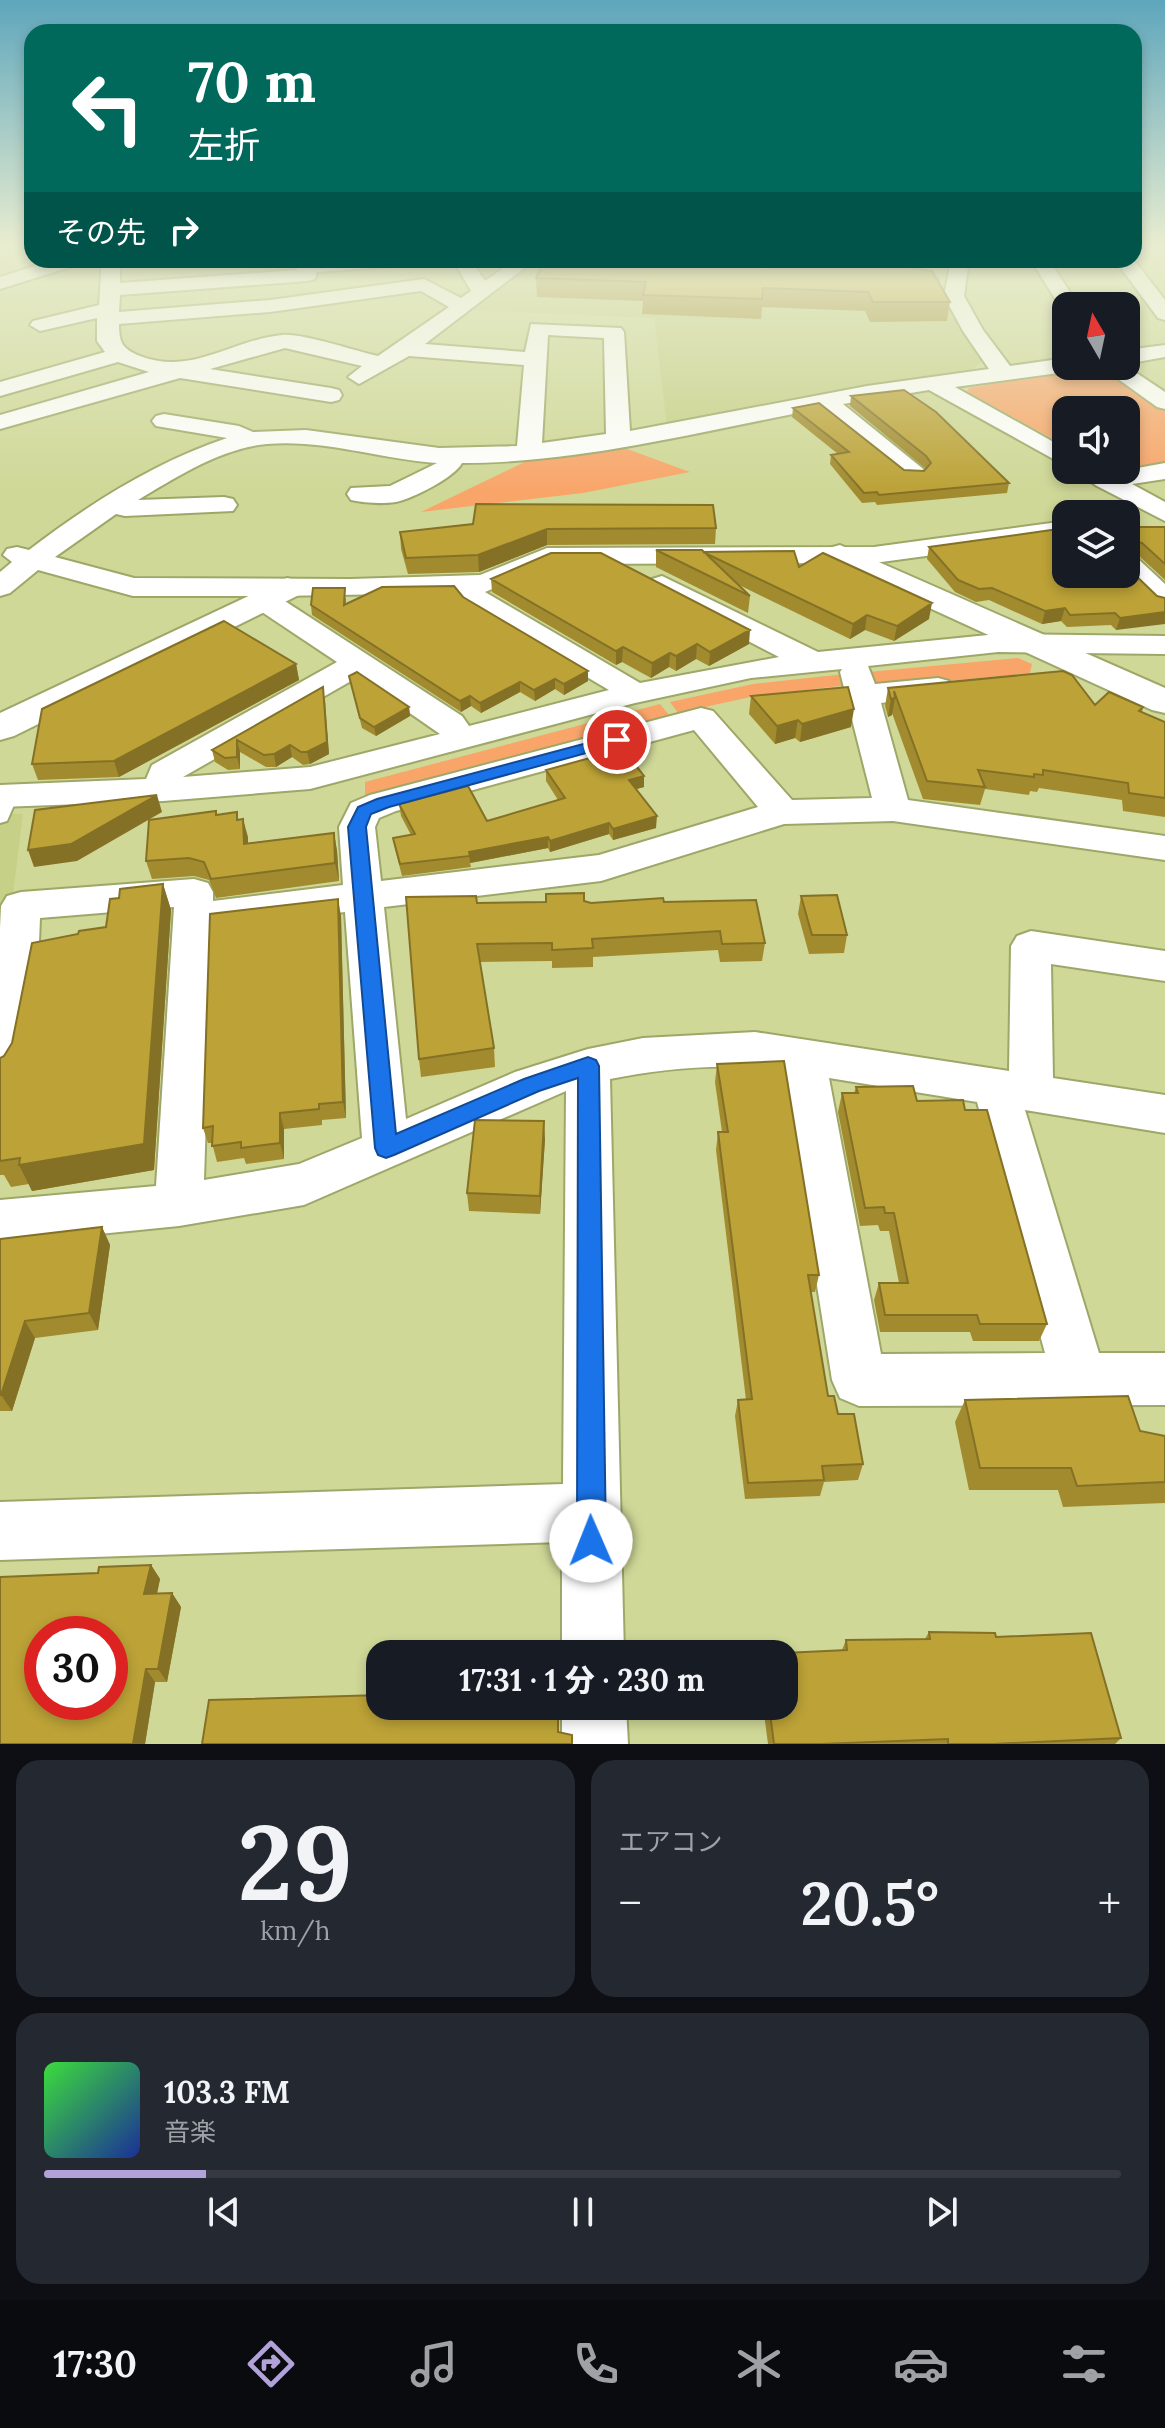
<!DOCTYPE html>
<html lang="ja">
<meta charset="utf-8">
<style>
body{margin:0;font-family:Lora,"Noto Sans JP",serif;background:#242831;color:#f1f3f6;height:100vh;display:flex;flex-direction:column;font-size:30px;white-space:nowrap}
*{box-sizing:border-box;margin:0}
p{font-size:26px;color:#9ea1a6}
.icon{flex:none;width:44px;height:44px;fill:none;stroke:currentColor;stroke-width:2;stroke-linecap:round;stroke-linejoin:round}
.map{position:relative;height:1744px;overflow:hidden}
.panel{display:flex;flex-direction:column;gap:16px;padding:16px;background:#0d0f14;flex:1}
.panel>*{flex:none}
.guide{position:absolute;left:24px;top:24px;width:1118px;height:244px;border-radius:24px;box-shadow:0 4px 12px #0003;background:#00695c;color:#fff;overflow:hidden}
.needle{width:52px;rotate:351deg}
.buttons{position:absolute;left:1052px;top:292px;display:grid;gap:16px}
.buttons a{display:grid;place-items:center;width:88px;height:88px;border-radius:16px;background:#171b24;box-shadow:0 4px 12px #0003;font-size:40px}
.speed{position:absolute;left:24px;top:1616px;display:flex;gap:16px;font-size:40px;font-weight:700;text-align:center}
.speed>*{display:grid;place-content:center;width:104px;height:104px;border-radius:50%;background:#171b24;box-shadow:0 4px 12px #0003;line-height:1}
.speed .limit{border:12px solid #d22;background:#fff;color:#111}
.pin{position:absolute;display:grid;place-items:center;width:68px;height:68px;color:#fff;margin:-34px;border:4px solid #fff;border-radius:50%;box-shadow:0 2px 8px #0007}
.me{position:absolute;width:88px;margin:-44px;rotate:359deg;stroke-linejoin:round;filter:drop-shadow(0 0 6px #0008)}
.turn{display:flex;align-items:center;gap:28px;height:168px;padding:0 32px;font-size:36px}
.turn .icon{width:104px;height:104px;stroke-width:2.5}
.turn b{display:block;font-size:56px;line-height:68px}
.then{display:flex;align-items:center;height:76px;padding:0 32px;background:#0003;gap:16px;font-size:30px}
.big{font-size:60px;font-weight:800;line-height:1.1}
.panel .widget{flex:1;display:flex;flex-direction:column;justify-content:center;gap:12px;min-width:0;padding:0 28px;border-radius:24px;background:#242831}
.panel .dial{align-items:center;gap:0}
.dial b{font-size:104px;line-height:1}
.song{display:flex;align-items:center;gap:24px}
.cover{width:96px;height:96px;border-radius:12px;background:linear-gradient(135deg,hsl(120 70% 55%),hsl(230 70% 35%))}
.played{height:8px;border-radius:4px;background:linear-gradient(90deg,#b3a2d9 15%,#363941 15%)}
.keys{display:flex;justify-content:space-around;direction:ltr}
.heat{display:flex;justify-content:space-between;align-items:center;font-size:44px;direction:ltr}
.panel .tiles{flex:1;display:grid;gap:16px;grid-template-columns:1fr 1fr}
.widget:last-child{grid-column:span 2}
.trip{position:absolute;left:366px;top:1640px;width:432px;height:80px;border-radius:24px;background:#171b24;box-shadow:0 4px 12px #0003;font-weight:800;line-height:80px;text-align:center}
.dock{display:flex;height:128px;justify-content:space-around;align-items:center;background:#090b0e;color:#9ea1a6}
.dock .icon{width:56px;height:56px}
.dock .selected{color:#b3a2d9}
.dock b{font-size:36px;color:#f1f3f6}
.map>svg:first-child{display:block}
</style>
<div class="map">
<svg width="1165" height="1744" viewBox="0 0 1165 1744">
<rect width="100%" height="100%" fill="#cfd897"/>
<path fill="#c6d087" d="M533,260H773L883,265L914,280L941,285L958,323L983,361L966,374L667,427L654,318L463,310Z
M0,814H23L0,998Z"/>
<path fill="#f9a56a" d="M1087,366L1102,367L1165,408V466L1117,473L1111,470H1126V410H1066V446L967,392L969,388L1009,381L1006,378Z
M619,446L690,472L583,493L421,512L537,456Z
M1018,658L1032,664L1030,673L882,687L871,682L868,672Z
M845,674L848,685L755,696L678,713L670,702L753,684Z
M660,704L669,715L365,796V782Z"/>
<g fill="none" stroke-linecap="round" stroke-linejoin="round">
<defs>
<path id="lane" d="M9,790L18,796L7,821L0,823V795Z"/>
<path id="street" d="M54,260H82L80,264L0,289V277Z
M102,260H120V283L297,270L295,260H409L400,266L317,272L315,279L308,281L120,295L119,312L270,300L424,279L461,298L471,291L453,260H471L485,281L514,260H535L425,344L525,352L531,324L621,328L624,332L630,431L867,386L989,369L963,331L944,296L951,260H969L964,296L983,330L1010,366L1066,358V366H1076L1066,372L955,387L1066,449V466L929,390L843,404L922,468L926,473L922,478H904L819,409C702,431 582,463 462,463C455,477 412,499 396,502C382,504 364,503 351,500L347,494L351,488L390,486L437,463C381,459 323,439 267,444C222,448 176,477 138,500L224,497L233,499L237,505L233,511L125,516L116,514L55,557L134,578L351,579L480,575L547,548L874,547L1066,521V537L874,563L551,564L485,592L640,683L779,657L652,591L648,585L652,579L662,576L818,652L998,634L1165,636V654L998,652L868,666L875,684L938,678L949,681L954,688L949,695L881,703L908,800L1165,836V860L893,821L784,824L601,881L384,907L406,1119L515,1072L588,1049L643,1038L755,1032L1009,1071L1011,946L1017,936L1031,931L1165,951V981L1051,964L1053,1078L1165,1095V1133L1025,1110L1099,1353H1165V1405L859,1406L840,1398L832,1380L783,1071C728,1062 665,1068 610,1079L624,1654H562V1542L0,1560V1502L563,1484L566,1091L304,1205L179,1226L0,1244V1200L156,1186L174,907L40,918L38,966L22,1068L16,1080L0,1086V928L1,906L7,896L21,892L194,879L208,883L213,892V901L343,885L339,827L351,803L370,795L701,708L713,711L792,800L872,798L840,672L842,669L751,678L635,703L310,789L163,801L0,807V785L146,779L152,765L337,662L253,606L248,600L251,596H133L38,570L10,593L0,596V572L12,562L3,555L7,549L17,547L29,550C89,504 155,462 227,438L156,426L152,421L156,416L164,414L239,426L253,432L306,430L439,448L517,446L524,365L409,356L359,384L348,377L362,366L285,348L210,369L331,388L339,390L342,395L339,400L331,402L180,378L0,429V415L149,372L118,362L0,396V382L105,352L97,341V318L40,331L30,325L33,321L99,305ZM421,291L449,307L378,356C355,351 302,333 282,335C231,340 192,376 140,356C122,349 119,342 119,324L270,312ZM548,335L604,338L606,434L542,443ZM456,593L465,605L609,690L469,726L462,716L277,596ZM358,677L440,734L310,767L183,777ZM694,730L758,807L599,855L381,881L375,827L379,818L396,811ZM345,912L362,1138L299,1164L204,1180L212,928ZM829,1078L977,1102L1045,1353L881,1354Z
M882,260H900L898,271L928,274L938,280L928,286L881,280L878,276Z
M1031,260H1049L1079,306H1066V311L1062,310Z
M1115,260H1134L1165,300V320L1158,318Z
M1165,345V357L1126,364V350Z
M1100,366H1126L1165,392V409L1157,407Z
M1165,463V479L1132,484L1165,502V521L1097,486L1073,470L1110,473Z
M1126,555L1136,557L1165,584V609L1155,606L1121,574H1126Z
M562,1706H626L628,1744H562Z"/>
<path id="secondary" d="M840,545L1165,688V713L1152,710L829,562L824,555L829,548Z
M287,578L299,581L304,588L299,595L14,736L0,740V713Z"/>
</defs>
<use href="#lane" stroke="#9ea768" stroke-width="4"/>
<use href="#street" stroke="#9ea768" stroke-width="4"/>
<use href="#secondary" stroke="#9ea768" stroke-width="4"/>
<use href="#lane" fill="#fff" fill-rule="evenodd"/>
<use href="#street" fill="#fff" fill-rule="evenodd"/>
<use href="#secondary" fill="#fff" fill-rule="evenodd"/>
</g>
<path fill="#a28b2f" d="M845,264L950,302L947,321L870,322L865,311L762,307L761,319L642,314L643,301L537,297L536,278Z
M851,396L1009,483L1007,493L877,505L875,502L862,503L830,464L831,455L838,454L792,417L793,408L904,470L924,471L926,469L850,406Z
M473,524L716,528L715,544L547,545L479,572L408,574L401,549L400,532Z
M1126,524L1130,527H1165V580L1138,555L1127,553L1126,562Z
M929,547L1157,596L1116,630L1111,625L1067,627L1061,621L1042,624L989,600L976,602L955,592L927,559Z
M656,550L704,552L799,567L929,619L894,641L865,630L850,639L737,584L750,596L748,613L656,567Z
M491,579L749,644L709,666L696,659L676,671L669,667L651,678L622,662L616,665L492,592Z
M463,597L588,681L564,695L555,689L535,701L520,692L481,713L471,706L461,712L312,615L311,605L346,598V604Z
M296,664L299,680L119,777L38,780L32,764Z
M349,676L409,707L410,716L376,736L362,728Z
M888,688L1095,705L1143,707L1142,712L1165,722V817L1123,811L1122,800L1039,788L1037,792L1030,791L1029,795L985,789L980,805L923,799L892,713V715L888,717L885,706Z
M751,696L851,727L800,742L795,738L775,744L749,714Z
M325,699L329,754L310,764L303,765L292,757L276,767H266L240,752V769L228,770L215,762L212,750Z
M546,770L644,776V787L636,789L656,828L613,840L609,834L550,852L548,848L470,863L471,867L402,876L395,849L393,838L411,835L401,816L399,804L487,821L558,800L546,781Z
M216,811L217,815L238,820L243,819L248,843L334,833L337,851L339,881L216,898L209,880L194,876L152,879L146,861Z
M163,884L171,910L154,1170L32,1191L29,1184L11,1187L4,1175H0V1058L4,1056L78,934L106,927L119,898Z
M801,896L847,935L844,953L809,954L798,914Z
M584,901L591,903L664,902L765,943L762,961L720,962L718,950L593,957V967L552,968V961L480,962L494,1048L495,1067L421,1077L419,1059L477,903Z
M341,916L346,1118L322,1120V1125L284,1129V1159L246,1164L244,1158L217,1162L212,1143H208L203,1128Z
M717,1064L819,1275L815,1292H811L828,1396L863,1464L858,1480L824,1482L820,1496L745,1499L735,1416L738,1400H746L716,1150L718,1132H722L715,1082Z
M856,1087L965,1110L1047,1324L1039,1341H973L970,1332H880L874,1300L879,1283H899L889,1231H880L878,1225L860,1226L838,1112L842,1093H854Z
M545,1139L540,1214L469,1211L467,1193Z
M102,1227L110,1245L98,1330L35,1338L12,1411H0V1239Z
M965,1400L1165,1436V1503L1063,1507L1058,1490H969L955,1422Z
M151,1565L160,1579L157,1593H172L181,1607L167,1682H155L145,1744L98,1573Z
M929,1632L996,1637L1121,1738L1115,1744H768L763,1706H784L842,1650L846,1640L925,1639Z"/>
<path fill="#847126" d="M547,529V545L479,572L478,555Z
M932,603L929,619L894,641L897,626Z
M1065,608L1061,621L1042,624L1045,611Z
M1165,612V624L1116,630L1120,618Z
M867,615L865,630L850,639L853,624Z
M750,630L749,644L709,666L710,652Z
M697,644L696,659L676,671V656Z
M623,647L622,662L616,665V651Z
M670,653L669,667L651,678L652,663Z
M296,664L299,680L119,777L114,761Z
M588,671V681L564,695V684Z
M555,679V689L535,701L534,690Z
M520,682V692L481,713L480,703Z
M323,687L329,754L310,764L307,752Z
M470,696L471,706L461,712L460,701Z
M895,698L892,715L888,717L891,699Z
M409,707L410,716L376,736L374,727Z
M854,709L851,727L800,742L802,724Z
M798,720L795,738L775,744L777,726Z
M237,740L240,752V769L237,757Z
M290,745L292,757L276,767L274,754Z
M644,776V787L629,791V780Z
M157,795L162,812L77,861L34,867L28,850Z
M657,816L656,828L613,840V829Z
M243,819L248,837V862L244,844Z
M609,823V834L550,852V841Z
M334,833L337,851L339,881L335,863Z
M548,837V848L470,863L469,852Z
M163,884L171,910L154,1170L32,1191L19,1165Z
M338,899L341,916L346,1118L343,1102Z
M280,1113L284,1129V1159L280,1143Z
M544,1121L545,1139L540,1214V1196Z
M102,1227L110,1245L98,1330L89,1313Z
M25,1321L35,1338L12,1411L1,1395Z
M151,1565L160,1579L154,1608L144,1594Z
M172,1593L181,1607L167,1682L158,1669Z
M146,1669L155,1682L145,1744H133Z"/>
<path fill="#bca237" stroke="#847126" stroke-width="2" fill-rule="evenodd" d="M544,260H846L845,264H884L932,271L950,302H873L868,292L763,288L762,299L643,295L646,282L536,278Z
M904,390L936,412L1009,483L879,495L877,492L864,493L831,455L849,452L793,408L819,403L904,470L924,471L931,463L926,456L851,396Z
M476,504L713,505L716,528L547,529L478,555L406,558L400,532L473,524Z
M1126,524L1130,527H1165V564L1142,543L1128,541L1126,559Z
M1066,528V574H1126V566L1157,596L1165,598V612L1120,618L1115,613L1070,615L1065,608L1045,611L992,588L979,589L958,580L929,547Z
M656,550H702L750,596Z
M794,551L799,567L823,553L932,603L897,626L867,615L853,624L703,552Z
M551,553H601L750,630L710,652L697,644L676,656L670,653L652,663L623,647L616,651L491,579Z
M454,586L463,597L588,671L564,684L555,679L534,690L520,682L480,703L470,696L460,701L311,605L313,588H345L344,605L382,587Z
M224,621L296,664L114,761L32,764L42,709Z
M1063,671L1072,675L1095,705L1109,692L1143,707L1139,711L1165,722V798L1129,793L1128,783L1043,770V775L1034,774V777L978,770L985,787L927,781L894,691L895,698L891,699L888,688Z
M357,672L409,707L374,727L360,718L349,676Z
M323,687L327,742L307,752H301L290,745L274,754L264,755L237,740V757L225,758L212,750Z
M848,687L854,709L802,724L798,720L777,726L751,696Z
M623,749L644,776L629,780L657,816L613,829L609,823L550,841L548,837L469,852L470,856L400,864L393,838L415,834L399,804L468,786L487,821L565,798L546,770Z
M157,795L71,844L28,850L35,810Z
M216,811V815L237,812V820L243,819L244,844L334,833L335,863L211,879L204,862L189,858L146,861L149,820Z
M163,884L144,1144L19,1165L20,1158L0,1161V1058L4,1056L12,1043L32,943L78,934L79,931L106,927L110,899L119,898L120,889Z
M584,893V901L591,903L663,898L664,902L756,900L765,943L722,944L720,931L592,939L593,948L552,950V943L477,944L494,1048L419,1059L406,897L476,896L477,903L546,902V894Z
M837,895L847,935H812L801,896Z
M338,899L343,1102L319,1104V1109L280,1113V1143L241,1148V1142L212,1146L213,1126L203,1128L210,914Z
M784,1061L819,1275H808L828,1396H834L838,1414H854L863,1464L822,1466L824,1480L748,1483L738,1400L752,1399L718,1132H728L717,1064Z
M913,1086L917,1101L963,1100L965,1110H987L1047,1324H980L977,1315H885L879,1283H908L894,1213H885L884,1207L865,1208L842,1093H858L856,1087Z
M475,1120L544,1121L540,1196L467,1193Z
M102,1227L89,1313L25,1321L1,1395H0V1239Z
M1128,1396L1140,1431L1165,1436V1482L1077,1486L1071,1468H980L965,1400Z
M151,1565L144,1594L172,1593L158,1669H146L133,1744H0V1577L98,1573L99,1567ZM42,1634H110V1702H42Z
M929,1632L995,1633L996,1637L1091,1633L1121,1738L993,1744H948V1739L822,1744H774L769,1706H784V1654H762L847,1650L846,1640L930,1639Z
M380,1695V1706H558V1732L572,1735V1744H202L209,1700Z"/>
<linearGradient id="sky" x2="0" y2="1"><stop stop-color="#5ea6bc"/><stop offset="0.5" stop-color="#e9edd0"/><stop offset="1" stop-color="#e9edd0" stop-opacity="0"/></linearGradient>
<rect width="1165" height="490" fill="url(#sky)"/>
<path fill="#1a73e8" stroke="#114b97" stroke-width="2" d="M617,735L625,740L623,743L389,807L371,814L366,827L396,1134L524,1079L588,1057L596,1060L599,1066L606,1541L601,1551L591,1555L581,1551L577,1541L578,1078L539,1091L394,1155L386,1158L378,1155L375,1148L348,827L358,807L377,799Z"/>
</svg>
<div class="buttons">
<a><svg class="needle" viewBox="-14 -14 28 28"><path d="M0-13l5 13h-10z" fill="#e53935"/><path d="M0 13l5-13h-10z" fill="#9ea1a6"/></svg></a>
<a><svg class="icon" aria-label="sound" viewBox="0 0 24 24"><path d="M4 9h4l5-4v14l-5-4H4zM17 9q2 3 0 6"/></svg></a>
<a><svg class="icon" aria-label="layers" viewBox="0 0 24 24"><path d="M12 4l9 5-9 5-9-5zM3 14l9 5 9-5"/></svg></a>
</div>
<div class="speed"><div class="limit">30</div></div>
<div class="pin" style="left:617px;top:740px;background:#d93025"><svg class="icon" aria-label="arrive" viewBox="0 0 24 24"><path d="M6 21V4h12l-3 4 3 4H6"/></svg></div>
<svg class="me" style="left:591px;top:1541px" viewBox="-20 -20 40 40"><circle r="19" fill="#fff"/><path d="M0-13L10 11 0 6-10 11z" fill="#1a73e8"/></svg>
<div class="trip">17:31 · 1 分 · 230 m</div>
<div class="guide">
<div class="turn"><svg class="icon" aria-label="left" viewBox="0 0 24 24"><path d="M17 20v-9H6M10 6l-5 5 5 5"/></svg><div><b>70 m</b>左折</div></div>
<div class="then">その先<svg class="icon" aria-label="right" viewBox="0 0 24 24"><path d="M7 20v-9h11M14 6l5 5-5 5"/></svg></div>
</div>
</div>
<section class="panel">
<div class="tiles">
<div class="widget dial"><b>29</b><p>km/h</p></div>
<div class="widget"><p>エアコン</p>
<div class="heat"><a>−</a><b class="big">20.5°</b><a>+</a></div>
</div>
<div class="widget">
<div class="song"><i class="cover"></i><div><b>103.3 FM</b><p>音楽</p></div></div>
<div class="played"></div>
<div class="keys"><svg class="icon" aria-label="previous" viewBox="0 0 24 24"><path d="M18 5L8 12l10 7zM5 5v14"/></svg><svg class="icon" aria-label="pause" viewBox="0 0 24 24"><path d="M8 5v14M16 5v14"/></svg><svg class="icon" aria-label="next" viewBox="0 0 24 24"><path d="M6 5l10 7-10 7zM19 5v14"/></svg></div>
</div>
</div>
</section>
<nav class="dock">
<b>17:30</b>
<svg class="icon selected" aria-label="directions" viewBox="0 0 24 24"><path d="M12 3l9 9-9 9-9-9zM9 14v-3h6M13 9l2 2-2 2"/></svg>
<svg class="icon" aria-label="music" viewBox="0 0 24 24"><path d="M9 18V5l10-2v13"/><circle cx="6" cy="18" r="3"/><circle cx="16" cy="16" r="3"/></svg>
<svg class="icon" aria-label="phone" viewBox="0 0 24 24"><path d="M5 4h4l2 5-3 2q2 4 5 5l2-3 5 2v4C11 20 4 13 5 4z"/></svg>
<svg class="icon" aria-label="climate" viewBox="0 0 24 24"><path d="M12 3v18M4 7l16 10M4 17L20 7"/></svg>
<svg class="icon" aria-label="car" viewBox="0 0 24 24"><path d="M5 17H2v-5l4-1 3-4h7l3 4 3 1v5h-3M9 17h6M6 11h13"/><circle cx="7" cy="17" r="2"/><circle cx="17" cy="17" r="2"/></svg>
<svg class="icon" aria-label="filters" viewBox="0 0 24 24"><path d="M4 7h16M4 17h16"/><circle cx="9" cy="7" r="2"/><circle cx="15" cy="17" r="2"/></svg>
</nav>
